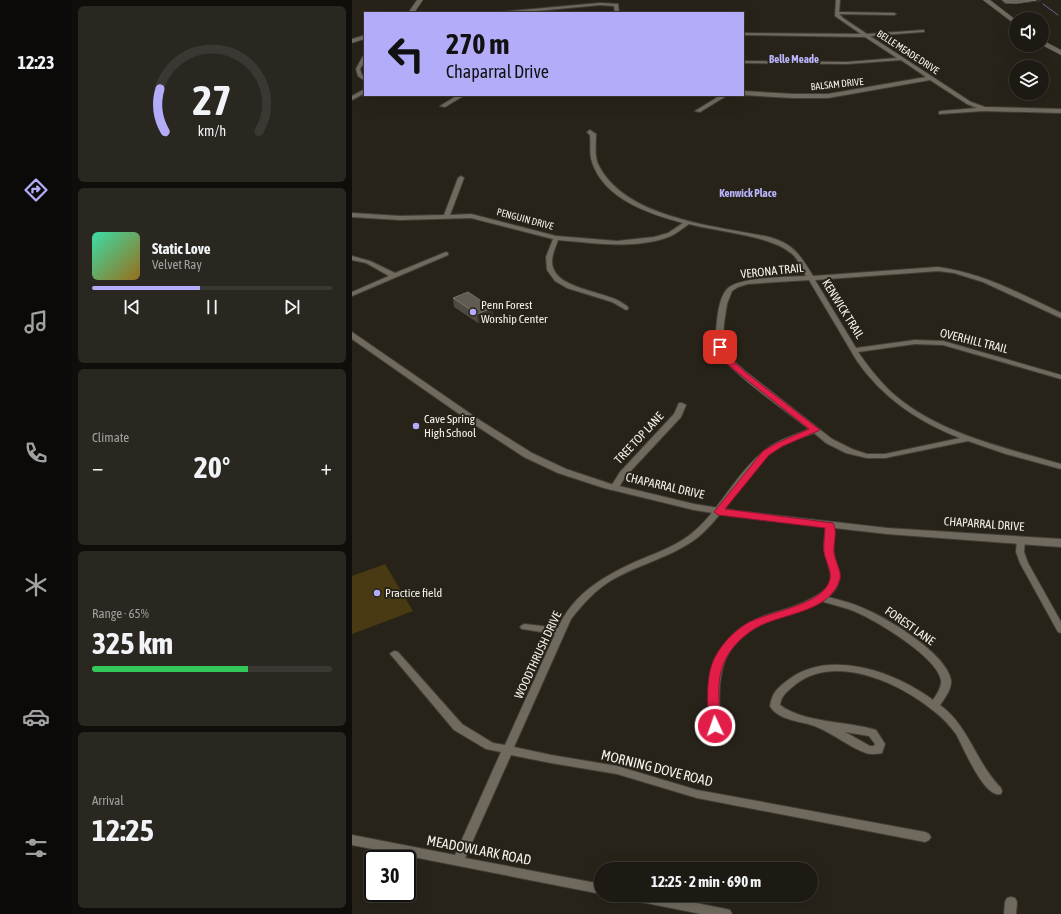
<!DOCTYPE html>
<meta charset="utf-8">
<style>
body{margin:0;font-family:"Asap Condensed",sans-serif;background:#2a2721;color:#f1f3f6;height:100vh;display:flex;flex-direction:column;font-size:15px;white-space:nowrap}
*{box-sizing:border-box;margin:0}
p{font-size:13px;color:#a0a1a0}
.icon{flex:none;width:22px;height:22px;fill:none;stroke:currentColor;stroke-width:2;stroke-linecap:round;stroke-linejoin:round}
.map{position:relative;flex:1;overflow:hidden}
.panel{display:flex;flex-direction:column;gap:6px;padding:6px;background:#100e0a;width:280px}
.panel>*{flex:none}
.banner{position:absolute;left:12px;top:12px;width:380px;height:84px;border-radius:0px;box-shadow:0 4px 16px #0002,0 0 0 1px #3b3833;background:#b3adf9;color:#111;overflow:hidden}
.buttons{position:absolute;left:657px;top:12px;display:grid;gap:8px}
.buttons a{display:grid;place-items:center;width:40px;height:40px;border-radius:50%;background:#1d1a13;box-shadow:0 4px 16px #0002,0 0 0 1px #3b3833;font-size:20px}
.speed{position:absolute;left:12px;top:850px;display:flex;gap:8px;font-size:20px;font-weight:700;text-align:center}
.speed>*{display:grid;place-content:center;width:52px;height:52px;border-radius:50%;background:#1d1a13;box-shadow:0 4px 16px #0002,0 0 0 1px #3b3833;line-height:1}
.speed .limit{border:2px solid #111;border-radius:6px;background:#fff;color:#111}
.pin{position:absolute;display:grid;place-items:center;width:34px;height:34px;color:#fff;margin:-17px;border-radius:8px;box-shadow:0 2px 6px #0006}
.me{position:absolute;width:44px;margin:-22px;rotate:357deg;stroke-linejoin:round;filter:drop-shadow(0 0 3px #0008)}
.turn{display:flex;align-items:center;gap:14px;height:84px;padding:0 16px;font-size:18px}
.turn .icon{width:52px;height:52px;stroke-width:2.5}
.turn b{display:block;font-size:28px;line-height:34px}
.big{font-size:30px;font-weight:700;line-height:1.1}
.panel .card{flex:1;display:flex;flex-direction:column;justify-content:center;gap:6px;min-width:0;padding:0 14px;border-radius:6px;background:#2a2721}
.panel .dial{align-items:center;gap:0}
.dial svg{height:104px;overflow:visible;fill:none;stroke:#3b3833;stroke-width:7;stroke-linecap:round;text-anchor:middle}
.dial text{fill:#f1f3f6;stroke:none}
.song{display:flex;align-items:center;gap:12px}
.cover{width:48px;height:48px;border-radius:6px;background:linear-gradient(135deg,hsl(160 70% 55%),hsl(40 70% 35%))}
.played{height:4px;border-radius:2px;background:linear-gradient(90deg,#b3adf9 45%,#3b3833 45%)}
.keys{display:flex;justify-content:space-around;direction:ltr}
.heat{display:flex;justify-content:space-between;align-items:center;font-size:22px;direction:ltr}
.charge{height:6px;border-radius:3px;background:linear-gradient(90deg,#34c759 65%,#3b3833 0)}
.trip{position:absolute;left:242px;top:862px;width:224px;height:40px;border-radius:20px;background:#1d1a13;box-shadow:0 4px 16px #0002,0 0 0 1px #3b3833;font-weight:700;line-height:40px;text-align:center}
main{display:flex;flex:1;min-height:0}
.tabs{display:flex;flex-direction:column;width:72px;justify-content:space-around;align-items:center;background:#0c0a08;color:#a0a1a0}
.tabs .icon{width:28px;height:28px}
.tabs .on{color:#b3adf9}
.tabs b{font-size:18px;color:#f1f3f6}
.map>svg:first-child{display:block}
</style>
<main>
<nav class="tabs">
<b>12:23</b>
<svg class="icon on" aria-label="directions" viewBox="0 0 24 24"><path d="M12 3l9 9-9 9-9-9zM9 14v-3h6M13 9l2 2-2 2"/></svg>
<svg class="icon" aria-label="music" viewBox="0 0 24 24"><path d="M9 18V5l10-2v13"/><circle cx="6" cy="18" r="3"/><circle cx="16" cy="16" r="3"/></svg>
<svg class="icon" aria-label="phone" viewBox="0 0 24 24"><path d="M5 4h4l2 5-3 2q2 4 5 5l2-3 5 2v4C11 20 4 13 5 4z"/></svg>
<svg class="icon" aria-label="climate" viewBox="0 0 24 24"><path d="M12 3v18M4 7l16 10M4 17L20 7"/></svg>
<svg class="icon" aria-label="car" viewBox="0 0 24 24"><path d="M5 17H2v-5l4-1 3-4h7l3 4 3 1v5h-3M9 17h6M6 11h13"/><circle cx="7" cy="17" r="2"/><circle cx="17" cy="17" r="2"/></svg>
<svg class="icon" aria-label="filters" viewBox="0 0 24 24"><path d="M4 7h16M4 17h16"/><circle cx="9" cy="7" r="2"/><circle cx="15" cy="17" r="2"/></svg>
</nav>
<section class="panel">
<div class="card dial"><svg viewBox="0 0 100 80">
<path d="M14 69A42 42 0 1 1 86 69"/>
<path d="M14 69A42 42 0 0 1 10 36" stroke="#b3adf9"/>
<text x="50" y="56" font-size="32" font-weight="700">27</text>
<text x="50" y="72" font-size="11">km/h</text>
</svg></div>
<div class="card">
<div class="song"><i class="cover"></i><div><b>Static Love</b><p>Velvet Ray</p></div></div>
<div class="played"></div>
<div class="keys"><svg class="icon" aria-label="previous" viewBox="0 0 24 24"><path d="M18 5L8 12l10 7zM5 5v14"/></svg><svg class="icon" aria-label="pause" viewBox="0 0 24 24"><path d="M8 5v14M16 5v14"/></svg><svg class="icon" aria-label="next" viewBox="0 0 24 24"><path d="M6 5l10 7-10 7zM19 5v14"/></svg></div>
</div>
<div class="card"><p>Climate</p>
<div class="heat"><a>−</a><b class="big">20°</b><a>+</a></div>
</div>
<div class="card"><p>Range · 65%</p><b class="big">325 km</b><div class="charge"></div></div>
<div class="card"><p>Arrival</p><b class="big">12:25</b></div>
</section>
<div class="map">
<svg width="709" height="914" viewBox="0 0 709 914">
<rect width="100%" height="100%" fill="#272319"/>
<path fill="#4a3a14" d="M33,564L61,611L0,634V576Z"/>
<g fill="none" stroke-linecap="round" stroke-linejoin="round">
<path stroke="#676392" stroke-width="1" d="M691,4L706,15"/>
<defs>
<path id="minor" d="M484,0H488L487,12L542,13L544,14L542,15L487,14L491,18L515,34L572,30V32H570L518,36L619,102L633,107L709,109V113L632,111L587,114V112L589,111L625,108L615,104L578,80L476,98H441L391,95V91L441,94H476L574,77L549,60L495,64L391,63V61L495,62L545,58L513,37L391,35V33L509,34L483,16Z
M248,3L266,4L267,13H263L262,6L248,5L164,13H114L116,12H149Z
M59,12H72L74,13H57Z
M11,56H13V61L8,69L10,75L13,77V81L6,76L4,69Z
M13,89V93L0,100V96Z
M106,95H113L93,107L88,106Z
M369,95H376L348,112L343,111Z
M238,130L244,134C244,144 242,155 246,164C272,219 365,226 417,237C442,244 448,255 461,276L586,267C631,273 669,294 709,313V318L631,282L602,273L586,271L463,280L504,348L563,340L591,341L709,375V379L591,345L563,344L506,352C515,365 525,378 537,390C583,433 650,447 709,464V469L654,454L616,441L533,458H515L494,453L474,443L462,433C449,438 435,442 423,450C392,471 376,513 345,538C320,557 287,564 260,580C243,590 231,604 219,619L162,747L199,755L265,766L345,790L573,832L577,834L579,837L577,840L573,842L345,798L265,774L199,763L159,755L113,858L249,884V894L0,845V835L103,855L149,752L134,749L102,730L40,656L38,654L40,652L43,651L46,652L110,724L141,743L153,745L203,634L170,629L168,627L170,625L173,624L206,628C222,592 255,574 290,559C307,552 325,545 339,534C369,510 384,471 416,448C428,439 443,435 457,429C431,409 403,390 379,367C375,363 369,359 366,354C362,345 364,330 365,321C366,311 368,297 375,289C386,277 436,277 454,276C450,269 446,258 439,253C417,235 366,232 337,224C331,228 325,233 319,236C285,250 242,243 206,240C203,249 197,260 202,270C209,287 247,292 263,299C268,301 272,304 276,307V309L274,310L260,302L215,288L203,281L195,270L194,257L201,239L119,218L48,220L0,217V213L48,216L92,215L106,178L109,176L112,178L98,215L119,214L204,236L265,241L302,237L316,233L331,223C297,214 252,199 240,162C237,153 239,144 238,135L235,132ZM457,280L505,361C530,397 566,422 608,438L533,454H515L500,449L480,439L393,371L373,353L371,341L372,323L375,304L380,291L386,287L396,284Z
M94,252L96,253V255L0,296V292L37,276L14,263L0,260V256L18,261L43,273Z
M327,403H330L334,405L329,417L274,476L265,490H259L258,488L268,472L322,414Z
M478,522L482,525C481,534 480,544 482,554C485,572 494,582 476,597C488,600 500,603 511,608C535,618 594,653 599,680C600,689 593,698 588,705C617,726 624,763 649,788L650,791L649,794C632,799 611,746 604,734C598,726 591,718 583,712C549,684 485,653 444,684C437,690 429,695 428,705C452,723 495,721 524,730L533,744L530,753C525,754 519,755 514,753C497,747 482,734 465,727C451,721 426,721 418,706C420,692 426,688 436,680C477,648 544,672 581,700C585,694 590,687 589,680C585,657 525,621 504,612C493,607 481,605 469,601C453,611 436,615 418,621C365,641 366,677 368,726L367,729L363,730L359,729C355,720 357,696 358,686C361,651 378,629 412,616C428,610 445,607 460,598C466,595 473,591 477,585C482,574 474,563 473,552C471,544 473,534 474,525ZM493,732L517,736L523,744L522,746H518Z
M669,537L673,540L672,552L676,563L709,622V633L706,632L668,563L664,552L665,540Z
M273,895H304L374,909L378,910L380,914H349L279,900L275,899Z
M659,897L663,898L665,902L664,914H652L653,902L655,898Z"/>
<path id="tertiary" d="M0,332L129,421L180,453L214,469L259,484L342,504L386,511L535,528L709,539V547L535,534L386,517L342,510L252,488L206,473L172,457L123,425L0,339Z"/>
<path id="secondary" d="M65,0H71L62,13H56Z
M631,0H638L664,20V25Z
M13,35V39L0,43V39Z
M690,40L709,50V55L690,45Z"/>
</defs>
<use href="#minor" stroke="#423f37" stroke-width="2"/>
<use href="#tertiary" stroke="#423f37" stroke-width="2"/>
<use href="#secondary" stroke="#423f37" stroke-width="1"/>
<use href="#minor" fill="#706a5e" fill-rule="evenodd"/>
<use href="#tertiary" fill="#706a5e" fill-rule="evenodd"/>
<use href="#secondary" fill="#706a5e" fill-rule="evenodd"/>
</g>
<path fill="#4f4a3f" d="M649,0H689V1L665,4H653Z
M101,298L140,308L141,317L126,323L102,307Z"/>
<path fill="#373328" d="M684,0H689V1L665,4V3Z
M140,308L141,317L126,323L125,314Z"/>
<path fill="#605c51" stroke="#78736a" d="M651,0H684L665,3L654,2Z
M116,292L140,308L125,314L101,298Z"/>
<path fill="#e11d48" stroke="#92132f" d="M365,345H371L377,357L393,372L468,430L431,446L417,455L373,509L481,523C486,531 481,544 482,553C483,561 490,572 488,579C478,614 427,613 402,629C387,639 375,652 370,668C364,686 368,708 369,726L367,729H359L357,726C356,708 354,689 358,671C362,652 378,634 394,624C415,611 472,606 478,579C480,571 473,560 472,552C471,544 473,536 473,528L366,515L362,512L411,451L425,443L457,429L370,360L364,347Z"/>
<g fill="#b3adf9" stroke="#272319" stroke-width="1.5">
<circle cx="121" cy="312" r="4"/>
<circle cx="64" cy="426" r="4"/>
<circle cx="25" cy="593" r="4"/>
</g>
<g text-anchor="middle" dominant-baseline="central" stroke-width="4" stroke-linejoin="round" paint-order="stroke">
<g font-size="10" fill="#f5f2eb" stroke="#272319">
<text transform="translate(556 52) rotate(33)">BELLE MEADE DRIVE</text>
<text transform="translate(485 84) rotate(-6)">BALSAM DRIVE</text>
<text transform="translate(173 219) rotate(15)">PENGUIN DRIVE</text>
</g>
<g font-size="11" font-weight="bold" fill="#bab5fc" stroke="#272319">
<text x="442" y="59">Belle Meade</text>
<text x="396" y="193">Kenwick Place</text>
</g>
<g font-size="12" fill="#f5f2eb" stroke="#272319">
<text transform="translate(420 271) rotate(-6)">VERONA TRAIL</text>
<text transform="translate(491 309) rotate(58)">KENWICK TRAIL</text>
<text transform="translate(622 341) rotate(14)">OVERHILL TRAIL</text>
<text transform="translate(287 438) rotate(-47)">TREE TOP LANE</text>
<text transform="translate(313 486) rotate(13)">CHAPARRAL DRIVE</text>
<text transform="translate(632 524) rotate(4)">CHAPARRAL DRIVE</text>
<text transform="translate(558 626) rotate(35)">FOREST LANE</text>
<text transform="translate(186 655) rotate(-65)">WOODTHRUSH DRIVE</text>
</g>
<g font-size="12" fill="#f5f2eb" stroke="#272319" text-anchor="start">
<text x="129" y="305">Penn Forest<tspan x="129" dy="14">Worship Center</tspan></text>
<text x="72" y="419">Cave Spring<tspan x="72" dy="14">High School</tspan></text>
<text x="33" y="593">Practice field</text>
</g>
<g font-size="14" fill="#f5f2eb" stroke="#272319">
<text transform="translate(305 768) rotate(14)">MORNING DOVE ROAD</text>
<text transform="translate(127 850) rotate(11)">MEADOWLARK ROAD</text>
</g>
</g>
</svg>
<div class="buttons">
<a><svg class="icon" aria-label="sound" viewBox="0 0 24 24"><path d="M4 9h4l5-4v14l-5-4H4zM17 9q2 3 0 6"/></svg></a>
<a><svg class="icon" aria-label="layers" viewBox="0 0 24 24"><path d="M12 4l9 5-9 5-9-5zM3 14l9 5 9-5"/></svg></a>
</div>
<div class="speed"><div class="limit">30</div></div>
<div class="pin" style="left:368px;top:347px;background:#d93025"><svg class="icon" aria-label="arrive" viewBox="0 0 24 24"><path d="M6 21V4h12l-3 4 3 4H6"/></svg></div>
<svg class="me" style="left:363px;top:726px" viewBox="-20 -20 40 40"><circle r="17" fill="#e11d48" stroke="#fff" stroke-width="3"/><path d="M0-11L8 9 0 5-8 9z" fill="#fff"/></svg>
<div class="trip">12:25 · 2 min · 690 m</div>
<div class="banner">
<div class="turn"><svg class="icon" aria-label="left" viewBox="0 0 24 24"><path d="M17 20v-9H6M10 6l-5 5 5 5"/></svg><div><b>270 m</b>Chaparral Drive</div></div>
</div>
</div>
</main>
